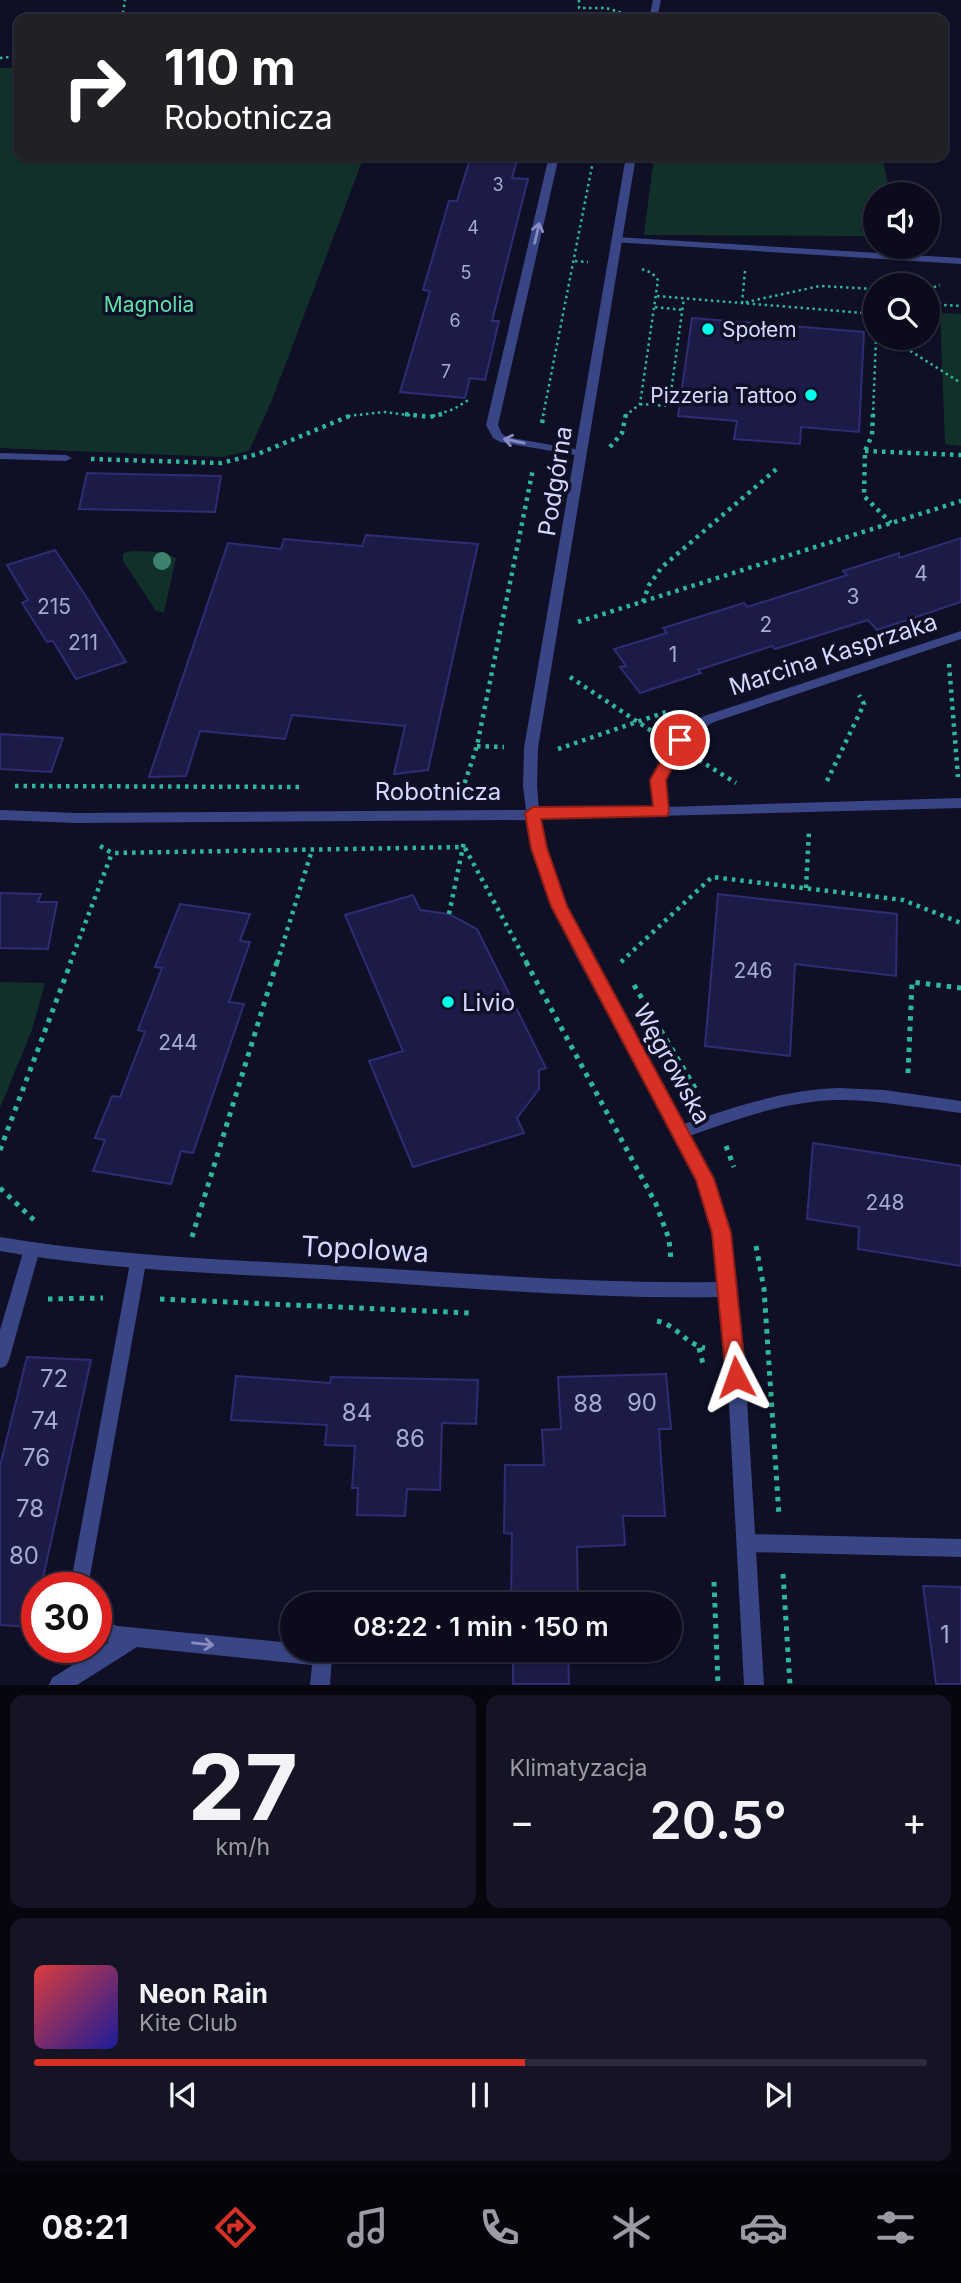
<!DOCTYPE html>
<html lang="pl">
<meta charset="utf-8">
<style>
body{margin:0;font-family:Inter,sans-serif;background:#141425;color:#f1f3f6;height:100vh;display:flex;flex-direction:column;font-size:26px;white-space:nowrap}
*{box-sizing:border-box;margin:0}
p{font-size:23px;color:#9a9ba3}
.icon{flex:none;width:38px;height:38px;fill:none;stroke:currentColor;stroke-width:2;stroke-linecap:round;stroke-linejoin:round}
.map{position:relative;height:1685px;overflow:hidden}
.details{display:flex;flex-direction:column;gap:10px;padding:10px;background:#06060f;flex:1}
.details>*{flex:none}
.hud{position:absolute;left:14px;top:14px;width:934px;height:147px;border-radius:14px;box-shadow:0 2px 5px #0004,0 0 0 2px #2b2b3b;background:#202124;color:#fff;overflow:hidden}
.fabs{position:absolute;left:863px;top:182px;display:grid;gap:14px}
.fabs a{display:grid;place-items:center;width:77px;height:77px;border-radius:50%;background:#0b0b1c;box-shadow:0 2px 5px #0004,0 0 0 2px #2b2b3b;font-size:35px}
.speed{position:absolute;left:21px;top:1572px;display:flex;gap:14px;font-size:35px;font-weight:700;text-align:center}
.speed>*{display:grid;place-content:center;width:91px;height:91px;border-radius:50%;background:#0b0b1c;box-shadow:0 2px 5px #0004,0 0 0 2px #2b2b3b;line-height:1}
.speed .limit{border:10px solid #d22;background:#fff;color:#111}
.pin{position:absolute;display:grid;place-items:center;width:60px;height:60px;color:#fff;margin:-30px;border:4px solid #fff;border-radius:50%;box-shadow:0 2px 7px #0007}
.me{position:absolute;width:77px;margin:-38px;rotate:356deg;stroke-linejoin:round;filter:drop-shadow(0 0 5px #0008)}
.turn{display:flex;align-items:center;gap:24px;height:147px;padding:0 35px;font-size:32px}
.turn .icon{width:91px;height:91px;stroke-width:2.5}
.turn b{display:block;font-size:49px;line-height:60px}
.big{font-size:52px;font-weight:600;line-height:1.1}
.details .tile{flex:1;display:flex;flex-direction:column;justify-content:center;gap:10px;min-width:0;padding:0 24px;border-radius:14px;background:#141425}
.details .dial{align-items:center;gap:0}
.dial b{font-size:91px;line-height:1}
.song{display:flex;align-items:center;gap:21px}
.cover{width:84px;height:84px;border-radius:10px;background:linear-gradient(135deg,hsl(0 70% 55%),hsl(240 70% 35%))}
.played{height:7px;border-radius:4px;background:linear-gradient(90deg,#d93025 55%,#2b2b3b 55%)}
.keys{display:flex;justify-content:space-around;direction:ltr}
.heat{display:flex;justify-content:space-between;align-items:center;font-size:38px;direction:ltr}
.details .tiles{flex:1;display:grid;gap:10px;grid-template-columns:1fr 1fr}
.tile:last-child{grid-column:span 2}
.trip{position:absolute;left:280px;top:1592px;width:402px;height:70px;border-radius:35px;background:#0b0b1c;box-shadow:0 2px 5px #0004,0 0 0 2px #2b2b3b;font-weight:600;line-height:70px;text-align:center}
.dock{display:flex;height:112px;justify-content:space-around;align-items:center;background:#04040b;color:#9a9ba3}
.dock .icon{width:49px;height:49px}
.dock .on{color:#d93025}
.dock b{font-size:32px;color:#f1f3f6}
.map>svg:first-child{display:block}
</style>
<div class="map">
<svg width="961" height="1685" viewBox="0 0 961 1685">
<rect width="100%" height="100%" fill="#0f0f26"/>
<path fill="#12302a" d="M19,67V156H364L272,400L249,451L222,457L0,448V68Z
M654,156H882L890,194H875V236L644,235Z
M940,313L961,314V446L945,444Z
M132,551L163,552L176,558L164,612L156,611L123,561V553Z
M0,982L45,983L32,1030L0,1108Z"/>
<path fill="#1c1b47" stroke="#2e2d73" stroke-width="2" d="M471,156H518L512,178L528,179L492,321H499L485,380L470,378L465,398L400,392L430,291L423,290L449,201H457Z
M692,318L864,332L859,432L801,427L800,444L734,439L737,421L678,416Z
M87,473L125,474L221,476L215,512L79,509Z
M366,535L478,544L428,770L394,774L405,726L292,715L285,739L200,731L186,776L149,777L228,543L281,549L284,539L362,546Z
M961,538V602L877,630L868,620L775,649L772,646L698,670L701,673L640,693L620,667L626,666L614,649L667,633L663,628L744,603L747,607L798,591L847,575L843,571L899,553V558Z
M55,550L85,595L126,662L76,679L53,641L47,642L22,603L28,600L7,565Z
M0,734L63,738L51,772L0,769Z
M0,893L41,894L38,902H57L48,949L0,948Z
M718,894L897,914L896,976L795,964L790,1056L705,1046Z
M413,895L420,910L449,914L477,929L546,1068L539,1070V1089L517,1118L524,1133L413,1167L369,1061L403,1051L345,915Z
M180,904L250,914L240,941L250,942L229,1002L244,1004L193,1153L181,1151L171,1184L93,1171L105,1140L95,1138L112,1096L120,1097L145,1032L138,1030L162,968L155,967Z
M813,1143L961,1166V1266L858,1249L859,1227L807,1219Z
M27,1357L91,1360L41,1587H37V1607L32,1627L0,1625V1466Z
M666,1374L671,1429H659L665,1516H623L625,1545L577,1547L578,1605H511L512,1534L504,1533L505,1465H544L542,1430L561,1429L558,1377Z
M236,1376L330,1383L331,1377L478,1380L476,1424L442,1423L440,1490L407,1489L405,1516L357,1515L358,1488H352L355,1446L325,1445L327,1425L231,1420Z
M923,1586L961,1587V1684H936Z
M513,1650H568L569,1684H513Z"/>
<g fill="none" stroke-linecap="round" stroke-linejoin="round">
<path stroke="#2fb897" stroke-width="2.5" stroke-dasharray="2.5 3.5" stroke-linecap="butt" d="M579,0V8H606L629,15
M122,19L125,0
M0,58L19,56
M575,261L588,262
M745,271L742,303L820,286L875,289
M928,289L940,285
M657,296L863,313L875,309
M928,297L944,305L961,306
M655,307L683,310
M863,313L875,327
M890,338L961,383
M640,404L669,406L684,298
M348,416L384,412L416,416
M433,416L454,409L470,399
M543,416L594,156
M625,416L640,404L658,280L652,273L639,268
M873,416L876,338"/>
<path stroke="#2fb897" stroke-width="4.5" stroke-dasharray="3.5 5" stroke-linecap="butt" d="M405,414L430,417L442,414
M873,414L872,435L865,451L864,496L891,523
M542,423L544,414
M610,447L622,433L626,414
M865,451L961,455
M91,459L221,463L258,454L354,414
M643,602L649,585L662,567L780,466
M578,622L961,501
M949,664L958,777
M570,677L656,734
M477,746L504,747
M558,749L669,711
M699,760L736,783
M827,781L864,704L859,695
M15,786L300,787
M462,791L477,746L533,469
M100,846L112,853L464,847
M465,848L527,963
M806,888L809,831
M449,914L464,842
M621,962L712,877L903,900L961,923
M70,963L112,853
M277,963L312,850"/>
<path stroke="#2fb897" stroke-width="5" stroke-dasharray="4.5 6" stroke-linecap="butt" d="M526,962L656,1204L669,1239L671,1260
M634,985L701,1098
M908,1073L912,982L961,988
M726,1146L734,1167
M0,1150L71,962
M0,1188L35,1221
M192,1237L277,962
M756,1246L764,1289L779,1516
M48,1299L103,1298
M160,1299L470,1313
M657,1321C677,1325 685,1344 705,1348
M699,1348L703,1364
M783,1574L790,1685
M714,1582L718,1685"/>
<path fill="#3a4585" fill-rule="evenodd" d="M549,156H559L498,425L502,434L507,437L585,451L587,453L581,456L500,442L493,438L486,425Z
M616,237L961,258V264L612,242V238Z
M0,453L66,455L72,458L66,461L0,459Z
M838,1088L884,1090L961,1101V1113C920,1108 879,1100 838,1100C784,1101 731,1121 681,1139L675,1137L673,1132L675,1127C729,1109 781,1090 838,1088Z
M32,1242L38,1244L40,1249L9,1360L6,1366L0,1368V1330L24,1249L26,1244Z
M138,1256L144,1258L146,1263L88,1587H70L130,1263L132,1258Z
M746,1534L961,1539V1557L746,1552L739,1549L737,1543L739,1537Z
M96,1616L117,1626L292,1643V1650H329L332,1656L330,1685H310L312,1665L137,1647L77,1685H49L52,1678L109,1642L96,1635Z"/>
<path fill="#3a4585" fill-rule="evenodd" d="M653,0H661L657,19H649Z
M626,156H636L538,748L537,786L539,810L654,808L651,780L680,730L704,716L961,631V639L714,722L690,736L665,780L667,807L961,798V808L540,819L559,890L590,955L711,1174L730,1233L744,1349L764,1685H744L726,1349L721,1297C600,1299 480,1289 360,1281C239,1274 119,1272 0,1251V1237C119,1257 239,1260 359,1267C479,1274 599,1284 719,1282L714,1233L697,1179L576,956L545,890L527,820L77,823L0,820V810L77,813L526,810L523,786L524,748Z"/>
</g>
<circle fill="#3c826e" cx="162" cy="561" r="9"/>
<defs><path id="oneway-shaft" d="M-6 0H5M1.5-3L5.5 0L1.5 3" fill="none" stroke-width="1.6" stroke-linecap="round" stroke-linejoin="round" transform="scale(1.75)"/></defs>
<g stroke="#888ec2">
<use href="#oneway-shaft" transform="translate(537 233) rotate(-77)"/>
<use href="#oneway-shaft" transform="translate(514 441) rotate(-168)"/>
<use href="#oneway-shaft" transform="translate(203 1644) rotate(6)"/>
</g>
<path fill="#d93025" stroke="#8d1f18" stroke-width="2" d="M680,734L687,740L666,780L669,812L667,816L541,819L547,848L567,906L714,1179L731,1233L746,1377L743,1383L736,1386L729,1383L726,1377L712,1233L696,1180L551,906L531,848L525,813L533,807L653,806L650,780L675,736Z"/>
<g fill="#01feea" stroke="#0f0f26" stroke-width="2.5">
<circle cx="708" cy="329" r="7"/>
<circle cx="811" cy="395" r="7"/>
<circle cx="448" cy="1002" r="7"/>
</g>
<g text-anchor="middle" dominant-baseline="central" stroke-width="7" stroke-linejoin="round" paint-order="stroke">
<g font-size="18" fill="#a7a9d1">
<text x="498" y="184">3</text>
<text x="473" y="227">4</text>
<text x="466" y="272">5</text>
<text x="455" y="320">6</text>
<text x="446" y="371">7</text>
</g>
<g font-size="21" fill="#60e0a9" stroke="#0f0f26">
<text x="149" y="304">Magnolia</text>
</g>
<g font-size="21" fill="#d5d8ff" stroke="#0f0f26" text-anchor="start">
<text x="722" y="329">Społem</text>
<text x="797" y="395" text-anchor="end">Pizzeria Tattoo</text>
</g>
<g font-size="21" fill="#a7a9d1">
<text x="921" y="573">4</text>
<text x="853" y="596">3</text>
<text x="54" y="606">215</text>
<text x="766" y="624">2</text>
<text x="83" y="642">211</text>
<text x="673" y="654">1</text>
<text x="753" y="970">246</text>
<text x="178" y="1042">244</text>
<text x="885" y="1202">248</text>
</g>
<g font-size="24" fill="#d5d8ff" stroke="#0f0f26">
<text transform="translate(555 481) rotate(-81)">Podgórna</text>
<text transform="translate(833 654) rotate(-18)">Marcina Kasprzaka</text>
<text x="438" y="791">Robotnicza</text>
<text transform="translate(672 1064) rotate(61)">Węgrowska</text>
</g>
<g font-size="24" fill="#d5d8ff" stroke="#0f0f26" text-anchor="start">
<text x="462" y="1002">Livio</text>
</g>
<g font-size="24" fill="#a7a9d1">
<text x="54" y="1378">72</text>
<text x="642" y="1402">90</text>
<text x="588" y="1403">88</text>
<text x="357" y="1412">84</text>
<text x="45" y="1420">74</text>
<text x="410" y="1438">86</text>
<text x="36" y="1457">76</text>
<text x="30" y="1508">78</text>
<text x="24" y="1555">80</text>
<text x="945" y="1634">1</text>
</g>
<g font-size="28" fill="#d5d8ff" stroke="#0f0f26">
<text transform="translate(365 1249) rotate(3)">Topolowa</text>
</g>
</g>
</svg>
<div class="fabs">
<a><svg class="icon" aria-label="sound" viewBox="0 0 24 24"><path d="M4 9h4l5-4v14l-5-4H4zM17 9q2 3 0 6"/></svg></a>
<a><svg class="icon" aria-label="search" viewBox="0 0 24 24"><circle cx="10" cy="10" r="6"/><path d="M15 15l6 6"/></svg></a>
</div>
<div class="speed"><div class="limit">30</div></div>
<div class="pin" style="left:680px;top:740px;background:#d93025"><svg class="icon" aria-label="arrive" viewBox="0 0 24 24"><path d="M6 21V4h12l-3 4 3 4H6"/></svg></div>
<svg class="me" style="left:736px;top:1377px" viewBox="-20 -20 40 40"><path d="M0-17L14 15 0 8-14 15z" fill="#d93025" stroke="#fff" stroke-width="4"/></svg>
<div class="trip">08:22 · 1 min · 150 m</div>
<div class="hud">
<div class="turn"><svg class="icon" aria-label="right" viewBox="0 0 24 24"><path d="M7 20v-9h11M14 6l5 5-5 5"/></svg><div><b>110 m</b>Robotnicza</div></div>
</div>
</div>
<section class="details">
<div class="tiles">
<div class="tile dial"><b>27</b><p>km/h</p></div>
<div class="tile"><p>Klimatyzacja</p>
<div class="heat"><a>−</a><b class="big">20.5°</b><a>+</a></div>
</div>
<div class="tile">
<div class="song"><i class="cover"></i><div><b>Neon Rain</b><p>Kite Club</p></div></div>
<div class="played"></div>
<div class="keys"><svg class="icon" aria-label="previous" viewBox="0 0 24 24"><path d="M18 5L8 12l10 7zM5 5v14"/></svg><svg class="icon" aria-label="pause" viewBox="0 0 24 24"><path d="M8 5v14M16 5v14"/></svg><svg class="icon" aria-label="next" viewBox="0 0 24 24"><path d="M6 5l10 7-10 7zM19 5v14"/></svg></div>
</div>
</div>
</section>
<nav class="dock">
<b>08:21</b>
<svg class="icon on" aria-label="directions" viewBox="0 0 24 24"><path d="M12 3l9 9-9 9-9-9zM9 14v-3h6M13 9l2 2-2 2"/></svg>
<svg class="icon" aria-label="music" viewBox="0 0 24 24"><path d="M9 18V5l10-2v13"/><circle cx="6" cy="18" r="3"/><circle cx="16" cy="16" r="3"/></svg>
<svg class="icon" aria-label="phone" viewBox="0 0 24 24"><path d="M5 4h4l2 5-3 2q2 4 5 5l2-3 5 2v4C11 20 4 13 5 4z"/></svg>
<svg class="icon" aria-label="climate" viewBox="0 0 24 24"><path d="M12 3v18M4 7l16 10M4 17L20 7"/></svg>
<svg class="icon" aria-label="car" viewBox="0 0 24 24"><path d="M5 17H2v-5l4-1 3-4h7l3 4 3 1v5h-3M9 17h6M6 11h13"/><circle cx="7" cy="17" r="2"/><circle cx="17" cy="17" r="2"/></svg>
<svg class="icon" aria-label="filters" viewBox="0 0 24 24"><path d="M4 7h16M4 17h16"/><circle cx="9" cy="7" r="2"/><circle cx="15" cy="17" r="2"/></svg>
</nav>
